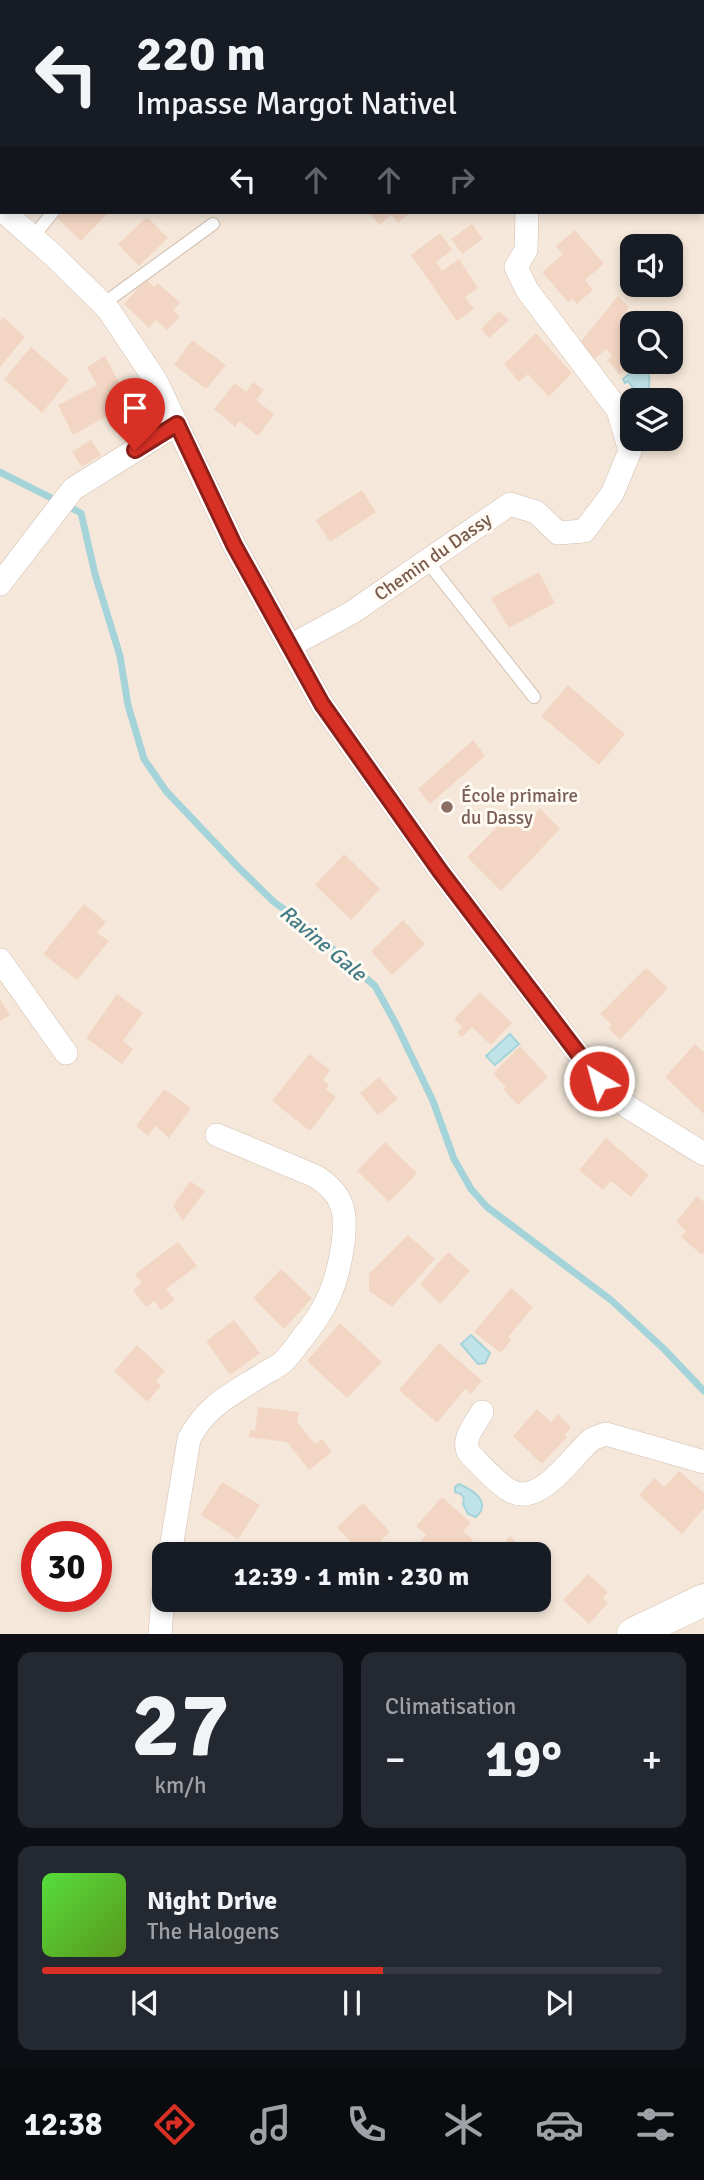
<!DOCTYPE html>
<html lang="fr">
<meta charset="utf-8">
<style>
body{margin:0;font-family:Signika,sans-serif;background:#242831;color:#f1f3f6;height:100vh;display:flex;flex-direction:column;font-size:26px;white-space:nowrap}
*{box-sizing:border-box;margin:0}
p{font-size:23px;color:#9ea1a6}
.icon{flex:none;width:38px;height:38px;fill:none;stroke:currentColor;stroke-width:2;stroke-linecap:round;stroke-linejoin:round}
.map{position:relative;height:1634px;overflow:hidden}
.side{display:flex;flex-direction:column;gap:18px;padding:18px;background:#0d0f14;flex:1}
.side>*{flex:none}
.hud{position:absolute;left:0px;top:0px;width:705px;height:214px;box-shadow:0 4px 10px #0003;background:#171b24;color:#f1f3f6;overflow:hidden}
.controls{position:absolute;left:620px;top:234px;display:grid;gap:14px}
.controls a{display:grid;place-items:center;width:63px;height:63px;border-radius:14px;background:#171b24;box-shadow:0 4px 10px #0003;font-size:35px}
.speed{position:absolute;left:21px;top:1521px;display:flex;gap:14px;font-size:35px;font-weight:700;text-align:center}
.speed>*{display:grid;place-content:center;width:91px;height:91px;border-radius:50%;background:#171b24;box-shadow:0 4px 10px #0003;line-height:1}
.speed .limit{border:10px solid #d22;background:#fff;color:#111}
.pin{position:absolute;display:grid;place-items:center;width:60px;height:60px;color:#fff;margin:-72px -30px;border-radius:50% 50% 50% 0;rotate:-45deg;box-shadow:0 0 7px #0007}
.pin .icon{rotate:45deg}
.me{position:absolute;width:77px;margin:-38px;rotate:323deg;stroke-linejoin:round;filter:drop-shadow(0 0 5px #0008)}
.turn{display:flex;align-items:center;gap:24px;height:147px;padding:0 21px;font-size:32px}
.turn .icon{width:91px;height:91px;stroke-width:2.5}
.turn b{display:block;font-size:49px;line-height:60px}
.lanes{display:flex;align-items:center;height:66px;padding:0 21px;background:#0003;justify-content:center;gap:35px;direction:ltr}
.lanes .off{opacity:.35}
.big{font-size:52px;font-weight:700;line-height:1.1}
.side .widget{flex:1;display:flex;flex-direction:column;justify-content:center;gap:10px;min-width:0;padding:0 24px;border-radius:14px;background:#242831}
.side .dial{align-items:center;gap:0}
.dial b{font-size:91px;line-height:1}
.song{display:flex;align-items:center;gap:21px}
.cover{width:84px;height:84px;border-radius:10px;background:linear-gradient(135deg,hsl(110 70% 55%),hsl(90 70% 35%))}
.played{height:7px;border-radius:4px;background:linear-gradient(90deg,#d93025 55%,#363941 55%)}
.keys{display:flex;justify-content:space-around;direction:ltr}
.heat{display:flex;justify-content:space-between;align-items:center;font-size:38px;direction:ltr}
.side .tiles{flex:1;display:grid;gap:18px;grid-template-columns:1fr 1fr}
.widget:last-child{grid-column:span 2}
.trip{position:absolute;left:152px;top:1542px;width:399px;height:70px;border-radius:14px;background:#171b24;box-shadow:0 4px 10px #0003;font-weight:700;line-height:70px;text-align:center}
.tab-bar{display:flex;height:112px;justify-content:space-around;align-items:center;background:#090b0e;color:#9ea1a6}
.tab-bar .icon{width:49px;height:49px}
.tab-bar .on{color:#d93025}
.tab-bar b{font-size:32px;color:#f1f3f6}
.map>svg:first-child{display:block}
</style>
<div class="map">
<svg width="704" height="1634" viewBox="0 0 704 1634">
<rect width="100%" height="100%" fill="#fdf6ec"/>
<path fill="#f5e8da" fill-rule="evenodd" d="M0,0H704V1634H0ZM2,2H704V212H2ZM632,247H670V285H632ZM632,324H670V362H632ZM632,401H670V439H632ZM37,1536H96V1596H37ZM164,1554H539V1600H164Z"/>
<path fill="#bfe3e8" stroke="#a5d3da" stroke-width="2" d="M644,362C651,377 654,394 635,401L629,393L633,388L628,381L625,383L623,379Z
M510,1034L519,1044L495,1065L486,1056Z
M471,1335L490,1353L485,1363L478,1364L461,1344Z
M459,1484C473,1490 492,1502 476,1517L468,1514L463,1504L464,1498L461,1494L455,1492V1487Z"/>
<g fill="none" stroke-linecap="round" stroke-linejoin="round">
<path stroke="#a5d3da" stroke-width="7" d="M0,472L81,513L95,574L120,656L128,705L144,759L166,791L238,867L274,902L303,923L375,986L396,1024L433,1101L454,1159L471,1189L487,1207L611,1300L664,1349L704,1391"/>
</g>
<path fill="#f3d5c3" d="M64,212H109L81,241L57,218Z
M368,212H411L398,223L391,215L380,225Z
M147,217L168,238L139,266L118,244Z
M472,224L483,239L462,254L451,239Z
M575,230L604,264L585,280L593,290L577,304L572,299L568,302L542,272L563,254L556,246Z
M440,233L452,250L436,262L442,271L459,259L478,288L465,297L474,309L457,321L411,255Z
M146,279L154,287L158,283L180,303L173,310L180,317L167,330L156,320L149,328L124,304Z
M618,296L629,307L620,319L632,334V362H634L620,375L607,360L612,356L606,349L588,365L578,345Z
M499,311L509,320L489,338L481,329Z
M3,317L25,337L0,367V321Z
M536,333L572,373L549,397L528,374L519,382L504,364Z
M192,340L226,365L206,389L174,365Z
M31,347L69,380L42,413L4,379Z
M105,356L124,392L130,389L141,411L119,423L113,413L73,435L58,405L97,385L87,367Z
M253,382L264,390L256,400L274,414L258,436L239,421L235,427L214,409L235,383L246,392Z
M91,440L101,455L82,467L72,452Z
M362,490L376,512L330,542L316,520Z
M539,572L555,603L509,628L491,598Z
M568,685L625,734L599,765L541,716Z
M473,740L485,756L430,804L418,789Z
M540,808L560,829L501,891L467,857L508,816L520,828Z
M344,854L380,889L351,920L315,885Z
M84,904L106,922L97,933L109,941L77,980L43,954Z
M403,920L425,944L392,975L371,951Z
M646,968L668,988L620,1040L609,1029L612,1025L600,1014Z
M480,992L512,1023L491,1045L472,1027L462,1037L457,1032L462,1027L454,1019Z
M117,994L143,1013L123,1041L133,1049L122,1064L86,1038Z
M0,999L10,1015L0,1021Z
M695,1044L704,1052V1114L665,1077Z
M520,1046L548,1077L518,1105L503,1089L506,1087L493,1074Z
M309,1054L330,1070L323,1080L329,1085L326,1089L336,1097L310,1131L272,1101Z
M379,1077L398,1099L378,1115L360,1093Z
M164,1089L191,1108L169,1138L155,1126L148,1136L136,1126Z
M606,1138L649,1175L631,1197L611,1181L603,1190L579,1170Z
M385,1142L417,1173L389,1202L357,1171Z
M190,1181L205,1191L183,1221L173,1206Z
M697,1196L704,1202V1252L702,1255L681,1237L686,1231L676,1222Z
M408,1235L435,1259L392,1307L369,1291V1274Z
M178,1242L197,1266L166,1289L175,1300L161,1310L154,1301L146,1307L133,1290L142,1283L135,1274Z
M448,1252L470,1271L440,1304L420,1284Z
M281,1269L312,1298L284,1329L253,1298Z
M511,1288L533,1307L508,1337L511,1340L501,1353L474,1332Z
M234,1320L260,1353L230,1375L206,1341Z
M340,1323L382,1362L347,1398L307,1361Z
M439,1343L482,1381L471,1394L465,1389L437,1423L399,1390Z
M137,1345L165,1371L156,1381L161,1386L147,1402L114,1371Z
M258,1407L299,1412L297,1422L315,1444L322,1439L332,1452L309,1470L287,1442L249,1437L250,1430L255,1431Z
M537,1409L551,1422L558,1414L571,1427L565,1435L567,1437L542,1464L513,1436Z
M679,1471L704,1493V1508L682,1534L639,1495L655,1478L664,1487Z
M222,1482L260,1505L238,1539L201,1515Z
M442,1497L471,1523L463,1531L473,1540L461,1554H447L437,1545L431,1552L420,1542L426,1535L416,1526Z
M363,1503L390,1532L367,1554H362L337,1527Z
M510,1536L528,1554H500L497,1552Z
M588,1574L608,1592L603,1598L608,1603L589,1624L563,1600Z"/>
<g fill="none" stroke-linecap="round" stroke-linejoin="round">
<defs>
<path id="service" d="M33,237L53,212
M103,304L213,224
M427,561L534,697"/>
<path id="minor" d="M245,0L246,2
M4,212L54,256L108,309L156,381L234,545L322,704L440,871L599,1081L628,1107L704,1154
M0,584L73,489L177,424
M290,646L351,613L510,504L536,512L558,533L584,531L612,494L630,451L618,410L527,290L516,267L526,250L527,212
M0,960L66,1053
M482,1412C475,1425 461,1439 469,1453C481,1465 494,1481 509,1490C539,1509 572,1456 591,1440C595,1437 601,1436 606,1434L704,1462
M170,1554L189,1439C207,1404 233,1394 265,1373C271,1370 278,1366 283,1362C289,1356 295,1348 300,1341C326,1310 337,1285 343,1244C347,1212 344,1194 315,1176L217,1135
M160,1634L164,1585"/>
<path id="secondary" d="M633,1634L704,1600"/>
</defs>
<use href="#service" stroke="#d1beb0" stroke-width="14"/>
<use href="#minor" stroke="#d1beb0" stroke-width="24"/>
<use href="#secondary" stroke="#d6c0b0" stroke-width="33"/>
<use href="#service" stroke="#fff" stroke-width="12"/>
<use href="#minor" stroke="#fff" stroke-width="23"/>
<use href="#secondary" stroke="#fff" stroke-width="32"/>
</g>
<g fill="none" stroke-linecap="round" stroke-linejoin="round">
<defs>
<path id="route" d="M135,450L177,424L234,545L322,704L440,871L599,1081"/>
</defs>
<use href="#route" stroke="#8d1f18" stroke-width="18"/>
<use href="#route" stroke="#d93025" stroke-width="12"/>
</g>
<circle fill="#8d6e63" stroke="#fffaf3" stroke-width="2.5" cx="447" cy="807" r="7"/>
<g text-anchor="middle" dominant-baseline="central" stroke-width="6" stroke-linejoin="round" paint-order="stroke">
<g font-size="19" fill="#7a5c4d" stroke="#fffaf3">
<text transform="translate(433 557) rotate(-35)">Chemin du Dassy</text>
</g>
<g font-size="19" fill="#785e54" stroke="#fffaf3" text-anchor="start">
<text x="461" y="796">École primaire<tspan x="461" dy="22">du Dassy</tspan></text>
</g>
<g font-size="21" font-style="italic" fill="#437c86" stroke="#fffaf3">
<text transform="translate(323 943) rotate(40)">Ravine Gale</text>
</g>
</g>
</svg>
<div class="controls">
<a><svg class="icon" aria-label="sound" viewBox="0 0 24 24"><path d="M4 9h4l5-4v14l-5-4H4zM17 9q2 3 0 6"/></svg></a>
<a><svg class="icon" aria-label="search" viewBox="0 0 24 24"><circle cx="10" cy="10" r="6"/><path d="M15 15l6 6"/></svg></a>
<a><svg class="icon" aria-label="layers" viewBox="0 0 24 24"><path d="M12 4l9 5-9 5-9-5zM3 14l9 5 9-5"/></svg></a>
</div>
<div class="speed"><div class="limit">30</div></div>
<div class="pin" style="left:135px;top:450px;background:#d93025"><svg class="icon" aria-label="arrive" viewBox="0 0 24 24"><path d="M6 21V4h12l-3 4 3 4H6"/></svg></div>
<svg class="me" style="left:599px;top:1081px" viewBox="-20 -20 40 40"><circle r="17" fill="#d93025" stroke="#fff" stroke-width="3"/><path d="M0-11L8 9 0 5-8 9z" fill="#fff"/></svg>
<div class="trip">12:39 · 1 min · 230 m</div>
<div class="hud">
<div class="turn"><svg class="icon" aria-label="left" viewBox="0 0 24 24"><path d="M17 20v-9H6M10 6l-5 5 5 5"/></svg><div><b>220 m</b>Impasse Margot Nativel</div></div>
<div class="lanes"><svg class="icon" aria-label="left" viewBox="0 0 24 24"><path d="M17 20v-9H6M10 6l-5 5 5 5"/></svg><svg class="icon off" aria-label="ahead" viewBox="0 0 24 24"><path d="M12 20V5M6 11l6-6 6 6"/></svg><svg class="icon off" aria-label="ahead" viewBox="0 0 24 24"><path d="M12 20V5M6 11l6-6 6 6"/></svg><svg class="icon off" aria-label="right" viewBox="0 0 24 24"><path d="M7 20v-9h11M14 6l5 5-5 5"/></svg></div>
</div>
</div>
<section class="side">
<div class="tiles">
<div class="widget dial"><b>27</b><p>km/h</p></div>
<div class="widget"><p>Climatisation</p>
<div class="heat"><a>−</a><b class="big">19°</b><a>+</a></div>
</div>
<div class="widget">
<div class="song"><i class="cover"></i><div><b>Night Drive</b><p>The Halogens</p></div></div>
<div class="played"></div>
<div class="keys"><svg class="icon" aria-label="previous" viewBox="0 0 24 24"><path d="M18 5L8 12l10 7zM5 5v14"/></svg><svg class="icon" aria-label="pause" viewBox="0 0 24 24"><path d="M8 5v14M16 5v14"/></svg><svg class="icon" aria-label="next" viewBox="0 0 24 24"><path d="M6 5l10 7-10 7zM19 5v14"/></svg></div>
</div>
</div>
</section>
<nav class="tab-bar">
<b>12:38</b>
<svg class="icon on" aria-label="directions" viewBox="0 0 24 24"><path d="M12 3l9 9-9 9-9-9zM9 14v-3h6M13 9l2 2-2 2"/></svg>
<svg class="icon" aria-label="music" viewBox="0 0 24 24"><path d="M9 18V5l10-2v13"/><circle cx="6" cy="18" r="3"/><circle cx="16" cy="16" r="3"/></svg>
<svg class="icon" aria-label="phone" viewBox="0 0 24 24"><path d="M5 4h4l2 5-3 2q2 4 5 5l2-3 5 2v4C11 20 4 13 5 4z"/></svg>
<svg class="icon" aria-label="climate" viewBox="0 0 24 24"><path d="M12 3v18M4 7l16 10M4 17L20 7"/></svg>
<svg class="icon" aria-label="car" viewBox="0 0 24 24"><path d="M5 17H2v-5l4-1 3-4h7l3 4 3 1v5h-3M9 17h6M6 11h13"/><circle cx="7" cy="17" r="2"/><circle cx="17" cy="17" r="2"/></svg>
<svg class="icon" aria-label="filters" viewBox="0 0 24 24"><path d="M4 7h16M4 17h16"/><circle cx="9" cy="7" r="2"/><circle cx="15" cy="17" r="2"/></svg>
</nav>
